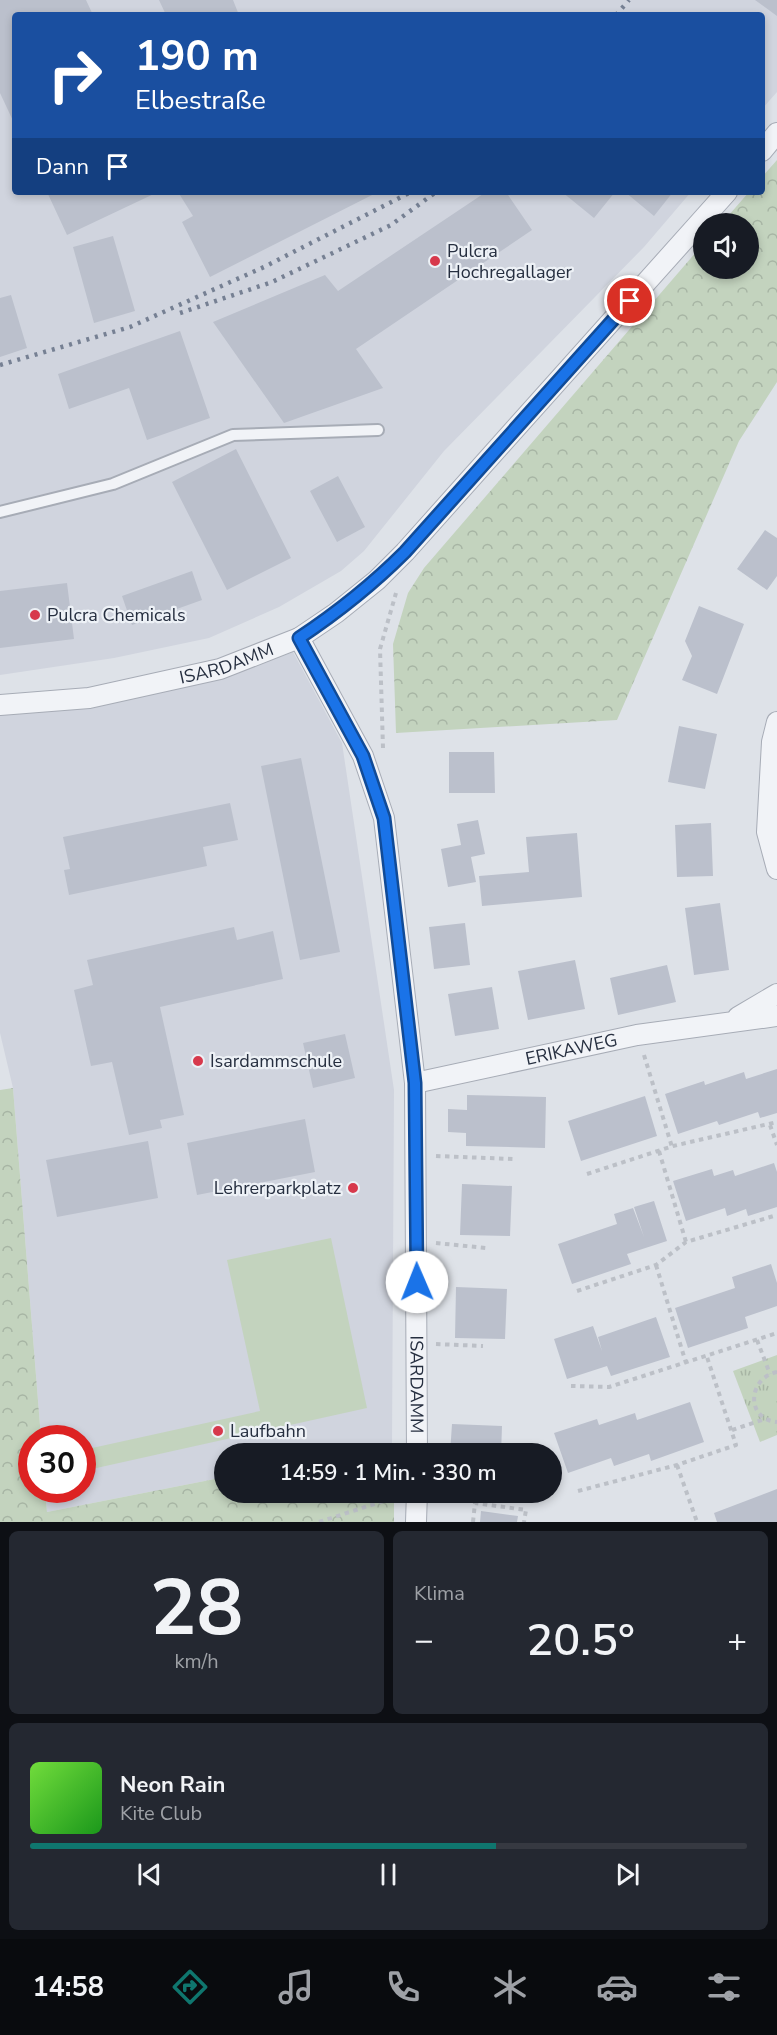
<!DOCTYPE html>
<html lang="de">
<meta charset="utf-8">
<style>
body{margin:0;font-family:"Nunito Sans",sans-serif;background:#242831;color:#f1f3f6;height:100vh;display:flex;flex-direction:column;font-size:22px;white-space:nowrap}
*{box-sizing:border-box;margin:0}
p{font-size:20px;color:#9ea1a6}
.icon{flex:none;width:33px;height:33px;fill:none;stroke:currentColor;stroke-width:2;stroke-linecap:round;stroke-linejoin:round}
.map{position:relative;height:1522px;overflow:hidden}
.details{display:flex;flex-direction:column;gap:9px;padding:9px;background:#0d0f14;flex:1}
.details>*{flex:none}
.hud{position:absolute;left:12px;top:12px;width:753px;height:183px;border-radius:6px;box-shadow:0 3px 9px #0003;background:#1a4fa0;color:#fff;overflow:hidden}
.buttons{position:absolute;left:693px;top:213px;display:grid;gap:12px}
.buttons a{display:grid;place-items:center;width:66px;height:66px;border-radius:50%;background:#171b24;box-shadow:0 3px 9px #0003;font-size:30px}
.speed{position:absolute;left:18px;top:1425px;display:flex;gap:12px;font-size:30px;font-weight:700;text-align:center}
.speed>*{display:grid;place-content:center;width:78px;height:78px;border-radius:50%;background:#171b24;box-shadow:0 3px 9px #0003;line-height:1}
.speed .limit{border:9px solid #d22;background:#fff;color:#111}
.pin{position:absolute;display:grid;place-items:center;width:51px;height:51px;color:#fff;margin:-26px;border:3px solid #fff;border-radius:50%;box-shadow:0 2px 6px #0007}
.me{position:absolute;width:66px;margin:-33px;rotate:359deg;stroke-linejoin:round;filter:drop-shadow(0 0 4px #0008)}
.turn{display:flex;align-items:center;gap:21px;height:126px;padding:0 24px;font-size:27px}
.turn .icon{width:78px;height:78px;stroke-width:2.5}
.turn b{display:block;font-size:42px;line-height:51px}
.then{display:flex;align-items:center;height:57px;padding:0 24px;background:#0003;gap:12px;font-size:22px}
.big{font-size:45px;font-weight:600;line-height:1.1}
.details .card{flex:1;display:flex;flex-direction:column;justify-content:center;gap:9px;min-width:0;padding:0 21px;border-radius:9px;background:#242831}
.details .dial{align-items:center;gap:0}
.dial b{font-size:78px;line-height:1}
.song{display:flex;align-items:center;gap:18px}
.cover{width:72px;height:72px;border-radius:9px;background:linear-gradient(135deg,hsl(100 70% 55%),hsl(120 70% 35%))}
.played{height:6px;border-radius:3px;background:linear-gradient(90deg,#0f766e 65%,#363941 65%)}
.keys{display:flex;justify-content:space-around;direction:ltr}
.heat{display:flex;justify-content:space-between;align-items:center;font-size:33px;direction:ltr}
.details .tiles{flex:1;display:grid;gap:9px;grid-template-columns:1fr 1fr}
.card:last-child{grid-column:span 2}
.trip{position:absolute;left:214px;top:1443px;width:348px;height:60px;border-radius:30px;background:#171b24;box-shadow:0 3px 9px #0003;font-weight:600;line-height:60px;text-align:center}
.tabs{display:flex;height:96px;justify-content:space-around;align-items:center;background:#090b0e;color:#9ea1a6}
.tabs .icon{width:42px;height:42px}
.tabs .current{color:#0f766e}
.tabs b{font-size:27px;color:#f1f3f6}
.map>svg:first-child{display:block}
</style>
<div class="map">
<svg width="777" height="1522" viewBox="0 0 777 1522">
<defs>
<pattern id="forest-crowns" width="20" height="18" patternUnits="userSpaceOnUse" patternTransform="scale(1.5)"><rect width="20" height="18" fill="#c3d3be"/><path d="M2 6a3 3 0 1 1 6 0M12 15a3 3 0 1 1 6 0" fill="none" stroke="#a7b5a4"/></pattern>
<pattern id="park-tufts" width="24" height="20" patternUnits="userSpaceOnUse" patternTransform="scale(1.5)"><rect width="24" height="20" fill="#c3d3be"/><path d="M3 7l-1-3M5 7V3M7 7l1-3M15 17l-1-3M17 17v-4M19 17l1-3" fill="none" stroke="#a7b5a4"/></pattern>
</defs>
<rect width="100%" height="100%" fill="#dee2e8"/>
<path fill="#d0d4de" d="M0,0H777V92L762,109V15H15V192H691L644,247L444,451L364,551L341,571L279,607L209,638L114,658L0,675Z
M293,652L342,743L394,1090L392,1444L346,1453L225,1454V1477L47,1512L45,1490H82V1438H41L13,1088L0,1033V715L93,707L227,677Z"/>
<path fill="#c3d3be" d="M331,1238L367,1408L83,1471V1450L260,1411L227,1260Z"/>
<path fill="url(#forest-crowns)" d="M777,160V382L739,441L617,720L396,733L393,644L408,593L424,568L703,244L704,268H748V224L722,223L749,192H762V177Z
M13,1088L41,1438H32V1490H45L47,1512L225,1477V1492L394,1493V1522H0V1090Z"/>
<path fill="url(#park-tufts)" d="M777,1355V1435L760,1442L733,1371Z"/>
<path fill="#bbc0cc" d="M0,0H86L93,15H15V125L0,93Z
M159,0H233L239,15H166Z
M755,0H777V16Z
M47,192H158L67,235Z
M178,192H378L210,277L182,222L193,216Z
M486,192H506L532,230L356,349L383,388L284,423L213,322L325,275L338,291Z
M562,192H615L594,218Z
M625,192H673L654,216Z
M113,236L135,311L94,323L73,247Z
M11,295L27,348L0,357V298Z
M180,331L210,418L147,440L129,388L69,409L58,374Z
M236,449L291,558L227,590L172,482Z
M338,476L365,527L337,542L310,491Z
M765,530L777,538V576L767,590L737,569Z
M192,571L202,600L132,625L122,596Z
M67,583L74,639L0,648V591Z
M699,606L744,624L717,694L682,680L692,656L685,641Z
M679,726L717,734L705,789L668,782Z
M449,752H494L495,793H449Z
M301,758L340,952L300,960L261,766Z
M230,803L238,840L203,847L207,866L69,895L64,870L70,869L63,837Z
M478,820L485,854L471,857L476,882L448,887L441,849L461,845L457,824Z
M711,823L713,876L677,877L675,825Z
M577,833L582,897L482,906L479,876L529,872L526,837Z
M720,903L729,970L694,975L685,908Z
M465,923L470,965L434,969L429,927Z
M234,927L237,940L273,931L283,979L160,1007L184,1115L160,1120L162,1128L129,1135L112,1062L91,1066L74,990L93,985L87,960Z
M575,960L585,1009L528,1020L518,971Z
M667,965L676,1002L618,1015L610,978Z
M492,987L499,1029L455,1036L448,994Z
M345,1034L355,1078L313,1088L303,1043Z
M777,1069V1113L760,1118L758,1112L719,1125L717,1121L678,1134L665,1094L704,1081L705,1085L744,1072L746,1079Z
M467,1095L546,1097L545,1148L466,1146V1133L448,1132V1109L467,1110Z
M645,1096L657,1136L581,1161L568,1121Z
M305,1119L315,1172L197,1195L187,1143Z
M148,1141L158,1198L57,1217L46,1160Z
M774,1163L777,1172V1207L748,1216L746,1209L727,1216L725,1208L686,1221L673,1181L712,1169L714,1176L733,1170L735,1176Z
M462,1184L512,1186L510,1236L460,1235Z
M654,1201L667,1241L627,1254L631,1264L572,1284L558,1244L617,1224L614,1214L633,1208L644,1237L634,1207Z
M771,1264L777,1283V1306L745,1317L748,1328L688,1348L675,1308L735,1288L732,1277Z
M456,1287L507,1289L505,1339L455,1338Z
M656,1317L670,1357L611,1376L607,1366L567,1379L554,1339L593,1326L602,1351L598,1337Z
M690,1402L704,1442L651,1461L649,1454L614,1466L611,1458L568,1473L554,1433L597,1419L599,1425L635,1413L637,1420Z
M452,1424L502,1426L501,1454H450Z
M777,1489V1522H717L714,1513Z
M481,1511L518,1516L517,1522H480Z"/>
<g fill="none" stroke-linecap="round" stroke-linejoin="round">
<defs>
<path id="service" d="M0,512L113,484L233,435L378,430"/>
<g id="minor">
<path d="M762,151L777,133"/>
<path id="s1" d="M299,638L363,756L384,818L415,1083L417,1454"/>
<path id="s2" d="M0,705L89,698L220,669L299,638L336,613L377,580L405,552L727,192"/>
<path d="M777,722L772,742L767,832L777,869"/>
<path d="M738,1017L777,994"/>
<path id="s3" d="M415,1083L637,1035L777,1016"/>
<path d="M416,1522L417,1492"/>
</g>
</defs>
<use href="#service" stroke="#a7acb6" stroke-width="14"/>
<use href="#minor" stroke="#a7acb6" stroke-width="22"/>
<path stroke="#bcc0c7" stroke-width="4" stroke-dasharray="4.5 4.5" stroke-linecap="butt" d="M383,748L380,649L396,593
M644,1055L672,1147
M770,1125L777,1145
M659,1151L686,1242
M436,1156L513,1159
M587,1174L673,1146L777,1122
M436,1243L486,1248
M656,1265L686,1363
M577,1291L656,1265L686,1242L777,1215
M757,1340L770,1374
M436,1344L483,1346
M777,1372C748,1378 745,1419 777,1422
M571,1386L609,1387L777,1333
M732,1430L765,1419
M677,1465L697,1522
M578,1491L677,1465L736,1445L707,1357
M319,1522L396,1497
M473,1522L475,1503L526,1510L524,1522"/>
<use href="#service" stroke="#f1f3f7" stroke-width="10"/>
<use href="#minor" stroke="#f1f3f7" stroke-width="20"/>
<path stroke="#768093" stroke-width="4.5" stroke-dasharray="3 6" stroke-linecap="butt" d="M616,15L629,0
M180,313L272,282L391,225L436,192
M0,365L130,327L264,267L411,192"/>
</g>
<g fill="none" stroke-linecap="round" stroke-linejoin="round">
<defs>
<path id="route" d="M417,1282L415,1083L384,818L363,756L299,638C338,612 372,585 405,552L630,301"/>
</defs>
<use href="#route" stroke="#114b97" stroke-width="15"/>
<use href="#route" stroke="#1a73e8" stroke-width="10"/>
</g>
<g fill="#d7394c" stroke="#edf1f6" stroke-width="2">
<circle cx="435" cy="261" r="6"/>
<circle cx="35" cy="615" r="6"/>
<circle cx="198" cy="1061" r="6"/>
<circle cx="353" cy="1188" r="6"/>
<circle cx="218" cy="1431" r="6"/>
</g>
<g text-anchor="middle" dominant-baseline="central" stroke-width="4.5" stroke-linejoin="round" paint-order="stroke">
<g font-size="18" fill="#262f40" stroke="#edf1f6" text-anchor="start">
<text x="447" y="251">Pulcra<tspan x="447" dy="21">Hochregallager</tspan></text>
<text x="47" y="615">Pulcra Chemicals</text>
<text x="210" y="1061">Isardammschule</text>
<text x="341" y="1188" text-anchor="end">Lehrerparkplatz</text>
<text x="230" y="1431">Laufbahn</text>
</g>
<g font-size="18" fill="#262f40" stroke="#edf1f6">
<text stroke="none"><textPath href="#s2" startOffset="231">ISARDAMM</textPath></text>
<text stroke="none"><textPath href="#s3" startOffset="160">ERIKAWEG</textPath></text>
<text stroke="none"><textPath href="#s1" startOffset="768">ISARDAMM</textPath></text>
</g>
</g>
</svg>
<div class="buttons">
<a><svg class="icon" aria-label="sound" viewBox="0 0 24 24"><path d="M4 9h4l5-4v14l-5-4H4zM17 9q2 3 0 6"/></svg></a>
</div>
<div class="speed"><div class="limit">30</div></div>
<div class="pin" style="left:630px;top:301px;background:#d93025"><svg class="icon" aria-label="arrive" viewBox="0 0 24 24"><path d="M6 21V4h12l-3 4 3 4H6"/></svg></div>
<svg class="me" style="left:417px;top:1282px" viewBox="-20 -20 40 40"><circle r="19" fill="#fff"/><path d="M0-13L10 11 0 6-10 11z" fill="#1a73e8"/></svg>
<div class="trip">14:59 · 1 Min. · 330 m</div>
<div class="hud">
<div class="turn"><svg class="icon" aria-label="right" viewBox="0 0 24 24"><path d="M7 20v-9h11M14 6l5 5-5 5"/></svg><div><b>190 m</b>Elbestraße</div></div>
<div class="then">Dann<svg class="icon" aria-label="arrive" viewBox="0 0 24 24"><path d="M6 21V4h12l-3 4 3 4H6"/></svg></div>
</div>
</div>
<section class="details">
<div class="tiles">
<div class="card dial"><b>28</b><p>km/h</p></div>
<div class="card"><p>Klima</p>
<div class="heat"><a>−</a><b class="big">20.5°</b><a>+</a></div>
</div>
<div class="card">
<div class="song"><i class="cover"></i><div><b>Neon Rain</b><p>Kite Club</p></div></div>
<div class="played"></div>
<div class="keys"><svg class="icon" aria-label="previous" viewBox="0 0 24 24"><path d="M18 5L8 12l10 7zM5 5v14"/></svg><svg class="icon" aria-label="pause" viewBox="0 0 24 24"><path d="M8 5v14M16 5v14"/></svg><svg class="icon" aria-label="next" viewBox="0 0 24 24"><path d="M6 5l10 7-10 7zM19 5v14"/></svg></div>
</div>
</div>
</section>
<nav class="tabs">
<b>14:58</b>
<svg class="icon current" aria-label="directions" viewBox="0 0 24 24"><path d="M12 3l9 9-9 9-9-9zM9 14v-3h6M13 9l2 2-2 2"/></svg>
<svg class="icon" aria-label="music" viewBox="0 0 24 24"><path d="M9 18V5l10-2v13"/><circle cx="6" cy="18" r="3"/><circle cx="16" cy="16" r="3"/></svg>
<svg class="icon" aria-label="phone" viewBox="0 0 24 24"><path d="M5 4h4l2 5-3 2q2 4 5 5l2-3 5 2v4C11 20 4 13 5 4z"/></svg>
<svg class="icon" aria-label="climate" viewBox="0 0 24 24"><path d="M12 3v18M4 7l16 10M4 17L20 7"/></svg>
<svg class="icon" aria-label="car" viewBox="0 0 24 24"><path d="M5 17H2v-5l4-1 3-4h7l3 4 3 1v5h-3M9 17h6M6 11h13"/><circle cx="7" cy="17" r="2"/><circle cx="17" cy="17" r="2"/></svg>
<svg class="icon" aria-label="filters" viewBox="0 0 24 24"><path d="M4 7h16M4 17h16"/><circle cx="9" cy="7" r="2"/><circle cx="15" cy="17" r="2"/></svg>
</nav>
